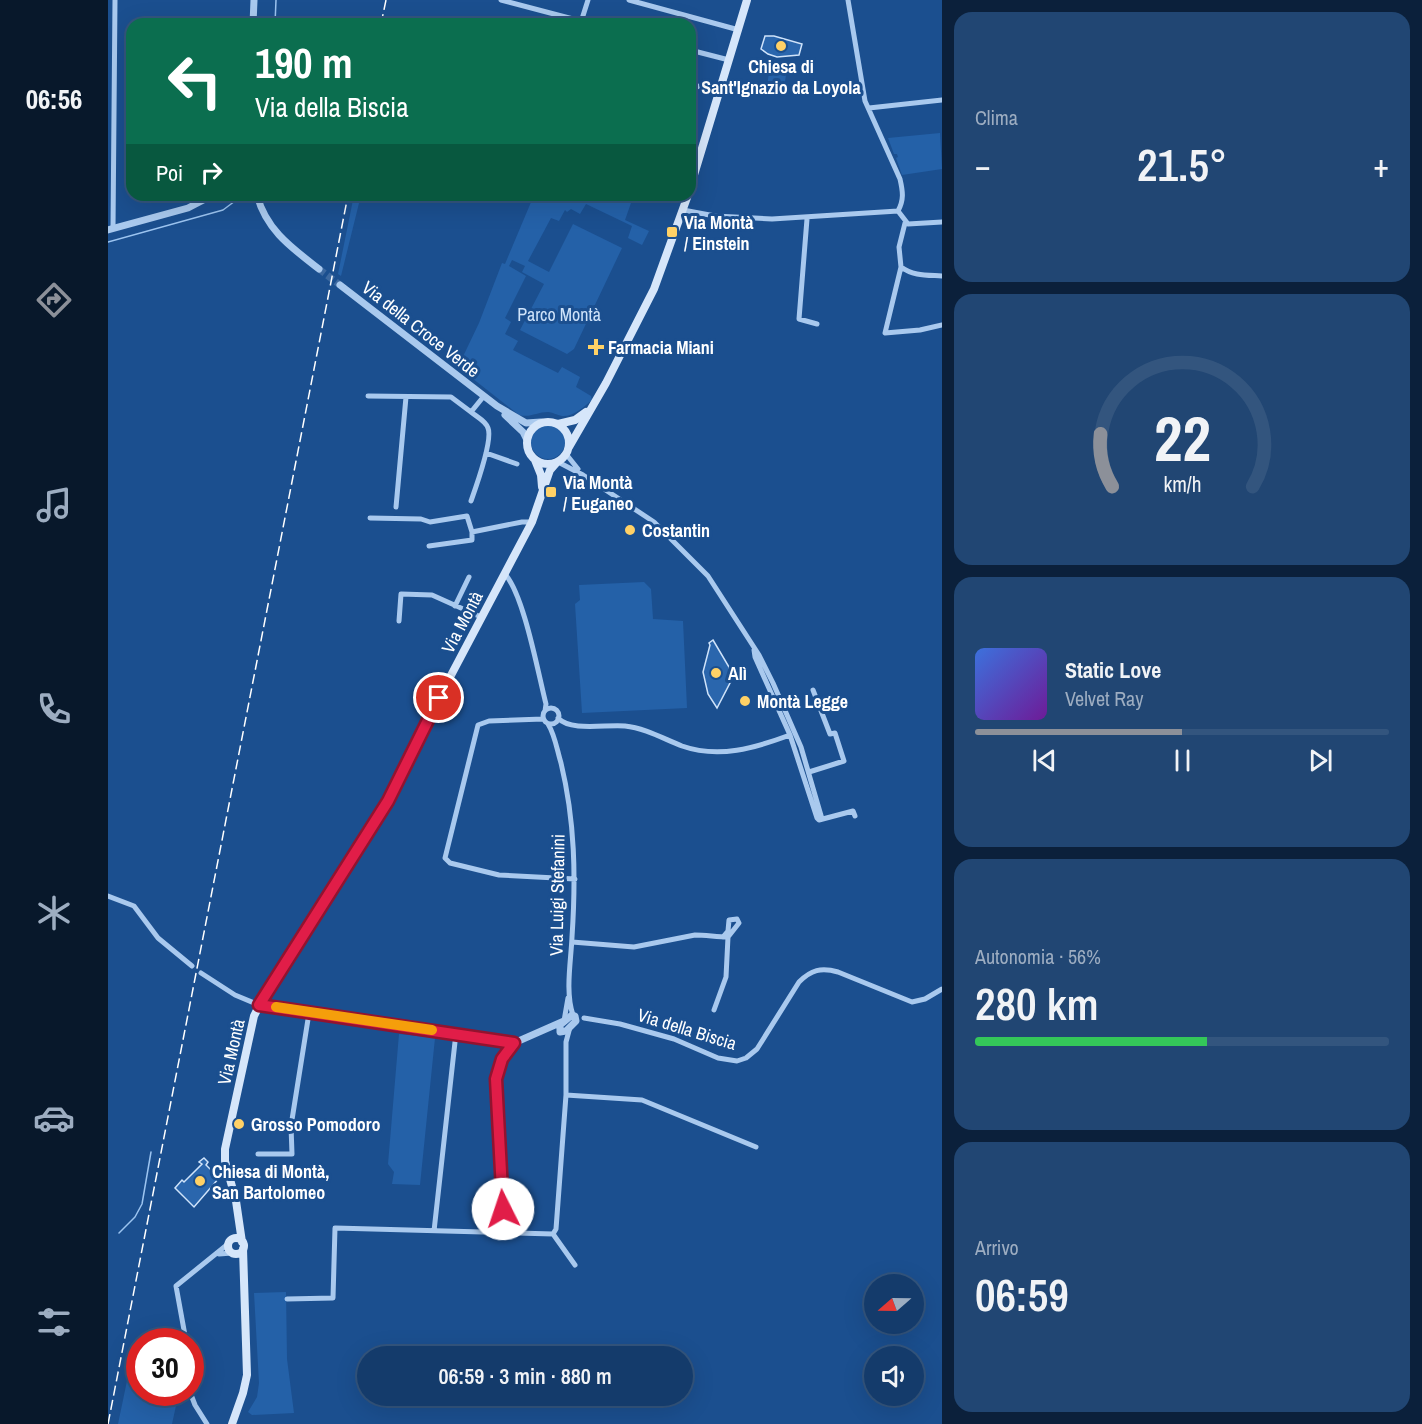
<!DOCTYPE html>
<html lang="it">
<meta charset="utf-8">
<style>
body{margin:0;font-family:"Archivo Narrow",sans-serif;background:#214673;color:#f1f3f6;height:100vh;display:flex;flex-direction:column;font-size:22px;white-space:nowrap}
*{box-sizing:border-box;margin:0}
p{font-size:20px;color:#9dadc1}
.icon{flex:none;width:33px;height:33px;fill:none;stroke:currentColor;stroke-width:2;stroke-linecap:round;stroke-linejoin:round}
.map{position:relative;flex:1;overflow:hidden}
.side{display:flex;flex-direction:column;gap:12px;padding:12px;background:#0b203b;width:480px}
.side>*{flex:none}
.banner{position:absolute;left:18px;top:18px;width:570px;height:183px;border-radius:18px;box-shadow:0 6px 24px #0002,0 0 0 2px #33557e;background:#0b6e4f;color:#fff;overflow:hidden}
.needle{width:39px;rotate:250deg}
.controls{position:absolute;left:756px;top:1274px;display:grid;gap:12px}
.controls a{display:grid;place-items:center;width:60px;height:60px;border-radius:50%;background:#143b6b;box-shadow:0 6px 24px #0002,0 0 0 2px #33557e;font-size:30px}
.speed{position:absolute;left:18px;top:1328px;display:flex;gap:12px;font-size:30px;font-weight:700;text-align:center}
.speed>*{display:grid;place-content:center;width:78px;height:78px;border-radius:50%;background:#143b6b;box-shadow:0 6px 24px #0002,0 0 0 2px #33557e;line-height:1}
.speed .limit{border:9px solid #d22;background:#fff;color:#111}
.pin{position:absolute;display:grid;place-items:center;width:51px;height:51px;color:#fff;margin:-26px;border:3px solid #fff;border-radius:50%;box-shadow:0 2px 6px #0007}
.me{position:absolute;width:66px;margin:-33px;rotate:356deg;stroke-linejoin:round;filter:drop-shadow(0 0 4px #0008)}
.turn{display:flex;align-items:center;gap:21px;height:126px;padding:0 30px;font-size:27px}
.turn .icon{width:78px;height:78px;stroke-width:2.5}
.turn b{display:block;font-size:42px;line-height:51px}
.then{display:flex;align-items:center;height:57px;padding:0 30px;background:#0003;gap:12px;font-size:22px}
.big{font-size:45px;font-weight:600;line-height:1.1}
.side .tile{flex:1;display:flex;flex-direction:column;justify-content:center;gap:9px;min-width:0;padding:0 21px;border-radius:18px;background:#214673}
.side .dial{align-items:center;gap:0}
.dial svg{height:156px;overflow:visible;fill:none;stroke:#33557e;stroke-width:7;stroke-linecap:round;text-anchor:middle}
.dial text{fill:#f1f3f6;stroke:none}
.song{display:flex;align-items:center;gap:18px}
.cover{width:72px;height:72px;border-radius:9px;background:linear-gradient(135deg,hsl(220 70% 55%),hsl(280 70% 35%))}
.played{height:6px;border-radius:3px;background:linear-gradient(90deg,#8c9099 50%,#33557e 50%)}
.keys{display:flex;justify-content:space-around;direction:ltr}
.heat{display:flex;justify-content:space-between;align-items:center;font-size:33px;direction:ltr}
.charge{height:9px;border-radius:4px;background:linear-gradient(90deg,#34c759 56%,#33557e 0)}
.trip{position:absolute;left:249px;top:1346px;width:336px;height:60px;border-radius:30px;background:#143b6b;box-shadow:0 6px 24px #0002,0 0 0 2px #33557e;font-weight:600;line-height:60px;text-align:center}
main{display:flex;flex:1;min-height:0}
.dock{display:flex;flex-direction:column;width:108px;justify-content:space-around;align-items:center;background:#08182b;color:#9dadc1}
.dock .icon{width:42px;height:42px}
.dock .active{color:#8c9099}
.dock b{font-size:27px;color:#f1f3f6}
.map>svg:first-child{display:block}
</style>
<main>
<nav class="dock">
<b>06:56</b>
<svg class="icon active" aria-label="directions" viewBox="0 0 24 24"><path d="M12 3l9 9-9 9-9-9zM9 14v-3h6M13 9l2 2-2 2"/></svg>
<svg class="icon" aria-label="music" viewBox="0 0 24 24"><path d="M9 18V5l10-2v13"/><circle cx="6" cy="18" r="3"/><circle cx="16" cy="16" r="3"/></svg>
<svg class="icon" aria-label="phone" viewBox="0 0 24 24"><path d="M5 4h4l2 5-3 2q2 4 5 5l2-3 5 2v4C11 20 4 13 5 4z"/></svg>
<svg class="icon" aria-label="climate" viewBox="0 0 24 24"><path d="M12 3v18M4 7l16 10M4 17L20 7"/></svg>
<svg class="icon" aria-label="car" viewBox="0 0 24 24"><path d="M5 17H2v-5l4-1 3-4h7l3 4 3 1v5h-3M9 17h6M6 11h13"/><circle cx="7" cy="17" r="2"/><circle cx="17" cy="17" r="2"/></svg>
<svg class="icon" aria-label="filters" viewBox="0 0 24 24"><path d="M4 7h16M4 17h16"/><circle cx="9" cy="7" r="2"/><circle cx="15" cy="17" r="2"/></svg>
</nav>
<div class="map">
<svg width="834" height="1424" viewBox="0 0 834 1424">
<rect width="100%" height="100%" fill="#1b4f8f"/>
<path fill="#2461a8" d="M663,60L680,62L676,88L659,86Z
M832,133L834,169L794,175L788,158L790,157L789,154H786L780,138Z
M246,195H253L233,276L230,274Z
M426,195H505L523,203L517,220L541,231L534,245L520,238L524,226L478,204L472,214L463,209L459,212L457,210L451,221L443,218L420,261L441,272L465,224L514,248L466,349L459,354L412,330L436,284L414,272L417,266L404,260L401,266L418,276L397,318L403,322L397,334L410,341L405,350L450,373L454,367L472,377L468,387L483,396L484,400C476,407 465,417 454,416C449,415 444,412 440,412C429,412 422,418 411,415L350,367L371,323L394,263L397,264Z
M423 442a17 17 0 1 1 34 0a17 17 0 1 1-34 0Z
M536,582L543,589L545,619L575,621L579,708L474,713L467,604L472,600L471,585Z
M291,1034L327,1038L312,1185L284,1184L286,1172L280,1164Z
M178,1292L179,1359L186,1413L144,1415L140,1412L149,1397L151,1383L146,1293Z
M24,1357L31,1358L32,1392H71L64,1424H10Z"/>
<g fill="none" stroke-linecap="round" stroke-linejoin="round">
<path stroke="#9cc4f0" stroke-width="1.5" d="M167,24L168,0
M0,242L115,210L135,195
M11,1233L27,1217L34,1204L43,1152"/>
</g>
<path fill="#2a66ad" stroke="#cfe3fa" stroke-width="1.5" d="M657,36H666L694,44L691,55L669,57L660,54L653,49Z
M605,640L621,667L623,681L609,708L600,694L595,672L602,645L601,643Z
M96,1158L100,1162L98,1165L111,1178L86,1207L67,1188L74,1180L76,1182L94,1164L91,1162Z"/>
<g fill="none" stroke-linecap="round" stroke-linejoin="round">
<path stroke="#3d69a0" stroke-width="7" stroke-dasharray="7 3.5" stroke-linecap="butt" d="M211,269L232,285"/>
<path stroke="#a9c9ee" stroke-width="5" d="M393,0L484,24
M521,0L631,30
M740,0L757,101L792,179C795,192 796,200 790,211
M473,22L480,0
M346,23L350,24
M582,50L621,60
M582,84L611,92
M761,108L834,100
M575,210L607,216L664,219L790,211
M790,211L800,224L834,222
M699,219L691,319L709,324
M797,223L791,247L793,267C805,276 819,275 834,276
M5,228L7,0
M793,267L777,333L812,330L834,325
M260,396L343,397L363,412
M378,453L409,464
M458,454L470,469
M450,462L475,475L546,522L600,576L651,655L665,683L693,747L714,819
M363,501C368,487 385,440 380,428C378,421 369,417 363,412L376,396
M288,507L298,397
M262,518L313,519L322,522L359,516L364,532L414,522H424
M321,546L364,540V532
M397,574C416,595 430,673 438,704L437,711
M347,606L361,577
M291,621L293,594L324,595L373,617
M646,650L647,657L682,735L709,818L711,820L745,811L747,816
M435 716a8 8 0 1 1 16 0a8 8 0 1 1-16 0Z
M450,718C463,732 499,724 517,726C537,728 556,739 574,746C611,759 647,748 682,735
M435,719L381,721L370,725L337,858L342,863L391,875L467,879
M440,724C447,735 449,750 453,763C467,821 468,877 464,937C463,961 457,992 465,1015
M701,772L736,761L727,733L722,734L705,690
M0,896L26,906L50,938L84,966
M464,942L526,947L587,935C598,935 609,937 620,937L631,923L629,919L621,920L620,931L615,937
M93,973L127,995L151,1005
M606,1010L618,977L620,937
M476,1018L512,1024L566,1039L610,1058L629,1061L638,1058L649,1049L691,982C703,970 713,967 730,972L804,1002L817,999L834,989
M456,1021L460,998
M458,1095L534,1100L648,1147
M150,1154H184L183,1126L201,1013
M396,1225L388,1079L394,1059L406,1043
M326,1231L348,1033
M445,1234L448,1229L458,1095V1042L462,1027
M445,1234L467,1265
M111,1254L124,1253
M179,1299L225,1298L227,1228L445,1234
M78,1341L68,1286L120,1244
M82,1392L87,1405L99,1424"/>
<path stroke="#a9c9ee" stroke-width="7" d="M145,24L146,0
M149,195C158,230 184,248 211,269
M0,230L80,208L105,195
M232,285L389,406L418,423L433,422
M397,415L415,432L419,440
M151,1005L406,1043L456,1021
M464,1015L467,1016L468,1021L458,1031L452,1032V1025Z"/>
<path stroke="#d6e6fa" stroke-width="8" d="M582,188L639,0
M419 443a21 21 0 1 1 42 0a21 21 0 1 1-42 0Z
M450,424L467,420L478,412
M461,447L498,383L546,289L580,195
M427,460L433,475L434,487
M120 1246a8 8 0 1 1 16 0a8 8 0 1 1-16 0Z
M134,1242L128,1201L117,1161V1149L146,1016L156,996L280,801L331,698L424,522L442,470L449,462
M124,1424L135,1393L139,1375L135,1249"/>
<path stroke="#fff" stroke-width="1.5" stroke-dasharray="10 4.5" stroke-linecap="butt" d="M273,24L278,0
M0,1424L240,195"/>
</g>
<g fill="none" stroke-linecap="round" stroke-linejoin="round">
<defs>
<path id="route" d="M331,698L280,801L151,1005L406,1043L394,1059L388,1079L395,1209"/>
</defs>
<use href="#route" stroke="#92132f" stroke-width="15"/>
<use href="#route" stroke="#e11d48" stroke-width="10"/>
<path stroke="#f59e0b" stroke-width="10" d="M168,1007L324,1030"/>
</g>
<g fill="#ffd166" stroke="#1b4f8f" stroke-width="2">
<circle cx="673" cy="46" r="6"/>
<rect x="558" y="226" width="12" height="12" rx="3"/>
<path d="M485 338h6v6h6v6h-6v6h-6v-6h-6v-6h6z"/>
<rect x="437" y="486" width="12" height="12" rx="3"/>
<circle cx="522" cy="530" r="6"/>
<circle cx="608" cy="673" r="6"/>
<circle cx="637" cy="701" r="6"/>
<circle cx="131" cy="1124" r="6"/>
<circle cx="92" cy="1181" r="6"/>
</g>
<g text-anchor="middle" dominant-baseline="central" stroke-width="6" stroke-linejoin="round" paint-order="stroke">
<g font-size="18" font-weight="bold" fill="#fff" stroke="#1b4f8f" text-anchor="start">
<text x="673" y="66" text-anchor="middle">Chiesa di<tspan x="673" dy="21">Sant'Ignazio da Loyola</tspan></text>
<text x="576" y="222">Via Montà<tspan x="576" dy="21">/ Einstein</tspan></text>
<text x="500" y="347">Farmacia Miani</text>
<text x="455" y="482">Via Montà<tspan x="455" dy="21">/ Euganeo</tspan></text>
<text x="534" y="530">Costantin</text>
<text x="620" y="673">Alì</text>
<text x="649" y="701">Montà Legge</text>
<text x="143" y="1124">Grosso Pomodoro</text>
<text x="104" y="1171">Chiesa di Montà,<tspan x="104" dy="21">San Bartolomeo</tspan></text>
</g>
<g font-size="18" fill="#cfe3fa" stroke="#1b4f8f">
<text x="451" y="314">Parco Montà</text>
</g>
<g font-size="18" fill="#fff" stroke="#1b4f8f">
<text transform="translate(313 329) rotate(38)">Via della Croce Verde</text>
<text transform="translate(354 622) rotate(-62)">Via Montà</text>
<text transform="translate(449 895) rotate(-89)">Via Luigi Stefanini</text>
<text transform="translate(579 1029) rotate(17)">Via della Biscia</text>
<text transform="translate(123 1052) rotate(-77)">Via Montà</text>
</g>
</g>
</svg>
<div class="controls">
<a><svg class="needle" viewBox="-14 -14 28 28"><path d="M0-13l5 13h-10z" fill="#e53935"/><path d="M0 13l5-13h-10z" fill="#9dadc1"/></svg></a>
<a><svg class="icon" aria-label="sound" viewBox="0 0 24 24"><path d="M4 9h4l5-4v14l-5-4H4zM17 9q2 3 0 6"/></svg></a>
</div>
<div class="speed"><div class="limit">30</div></div>
<div class="pin" style="left:331px;top:698px;background:#d93025"><svg class="icon" aria-label="arrive" viewBox="0 0 24 24"><path d="M6 21V4h12l-3 4 3 4H6"/></svg></div>
<svg class="me" style="left:395px;top:1209px" viewBox="-20 -20 40 40"><circle r="19" fill="#fff"/><path d="M0-13L10 11 0 6-10 11z" fill="#e11d48"/></svg>
<div class="trip">06:59 · 3 min · 880 m</div>
<div class="banner">
<div class="turn"><svg class="icon" aria-label="left" viewBox="0 0 24 24"><path d="M17 20v-9H6M10 6l-5 5 5 5"/></svg><div><b>190 m</b>Via della Biscia</div></div>
<div class="then">Poi<svg class="icon" aria-label="right" viewBox="0 0 24 24"><path d="M7 20v-9h11M14 6l5 5-5 5"/></svg></div>
</div>
</div>
<section class="side">
<div class="tile"><p>Clima</p>
<div class="heat"><a>−</a><b class="big">21.5°</b><a>+</a></div>
</div>
<div class="tile dial"><svg viewBox="0 0 100 80">
<path d="M14 69A42 42 0 1 1 86 69"/>
<path d="M14 69A42 42 0 0 1 8 42" stroke="#8c9099"/>
<text x="50" y="56" font-size="32" font-weight="700">22</text>
<text x="50" y="72" font-size="11">km/h</text>
</svg></div>
<div class="tile">
<div class="song"><i class="cover"></i><div><b>Static Love</b><p>Velvet Ray</p></div></div>
<div class="played"></div>
<div class="keys"><svg class="icon" aria-label="previous" viewBox="0 0 24 24"><path d="M18 5L8 12l10 7zM5 5v14"/></svg><svg class="icon" aria-label="pause" viewBox="0 0 24 24"><path d="M8 5v14M16 5v14"/></svg><svg class="icon" aria-label="next" viewBox="0 0 24 24"><path d="M6 5l10 7-10 7zM19 5v14"/></svg></div>
</div>
<div class="tile"><p>Autonomia · 56%</p><b class="big">280 km</b><div class="charge"></div></div>
<div class="tile"><p>Arrivo</p><b class="big">06:59</b></div>
</section>
</main>
